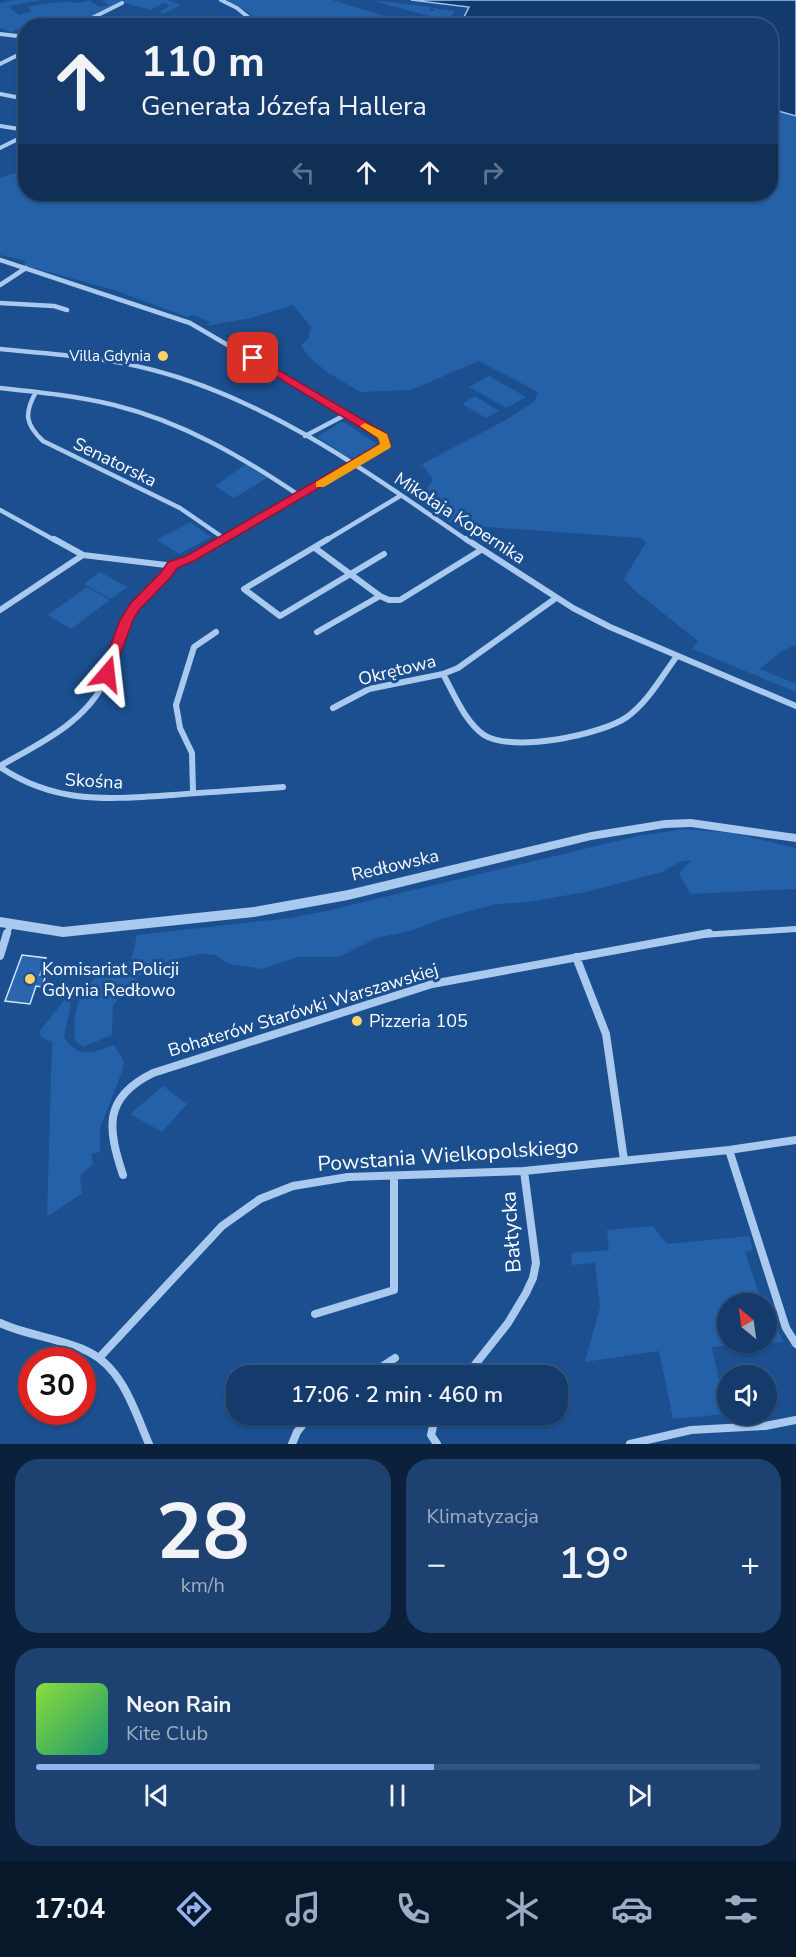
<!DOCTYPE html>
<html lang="pl">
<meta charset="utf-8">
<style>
body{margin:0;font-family:"Nunito Sans",sans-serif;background:#1d4271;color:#f1f3f6;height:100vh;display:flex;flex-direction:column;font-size:22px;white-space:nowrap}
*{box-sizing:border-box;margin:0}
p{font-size:20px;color:#9dadc1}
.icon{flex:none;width:33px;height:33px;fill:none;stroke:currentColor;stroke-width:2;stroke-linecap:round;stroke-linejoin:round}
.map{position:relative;height:1444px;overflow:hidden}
.sheet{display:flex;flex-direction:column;gap:15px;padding:15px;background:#0b203b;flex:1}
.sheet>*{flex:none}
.hud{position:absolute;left:18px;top:18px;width:760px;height:183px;border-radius:24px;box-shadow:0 2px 4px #0004,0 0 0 2px #33557e;background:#143b6b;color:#f1f3f6;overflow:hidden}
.needle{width:39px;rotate:331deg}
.fabs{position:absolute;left:717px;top:1293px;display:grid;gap:12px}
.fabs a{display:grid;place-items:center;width:60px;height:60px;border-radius:50%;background:#143b6b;box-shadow:0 2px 4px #0004,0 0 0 2px #33557e;font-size:30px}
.speed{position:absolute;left:18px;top:1347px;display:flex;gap:12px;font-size:30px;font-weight:700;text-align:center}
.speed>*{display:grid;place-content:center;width:78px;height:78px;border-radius:50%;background:#143b6b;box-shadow:0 2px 4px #0004,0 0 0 2px #33557e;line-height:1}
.speed .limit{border:9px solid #d22;background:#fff;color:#111}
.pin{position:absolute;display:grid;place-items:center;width:51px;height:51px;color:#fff;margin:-26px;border-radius:12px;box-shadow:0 3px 9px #0006}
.me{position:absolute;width:66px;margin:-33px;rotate:17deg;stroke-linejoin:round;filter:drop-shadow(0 0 4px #0008)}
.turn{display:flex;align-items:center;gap:21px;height:126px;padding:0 24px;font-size:27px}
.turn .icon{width:78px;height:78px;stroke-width:2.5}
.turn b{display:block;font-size:42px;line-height:51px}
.lanes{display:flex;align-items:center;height:57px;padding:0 24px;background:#0003;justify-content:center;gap:30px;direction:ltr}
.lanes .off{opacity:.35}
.big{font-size:45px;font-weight:600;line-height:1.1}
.sheet .tile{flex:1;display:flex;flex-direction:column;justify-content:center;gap:9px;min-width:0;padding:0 21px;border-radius:24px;background:#1d4271}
.sheet .dial{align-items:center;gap:0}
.dial b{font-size:78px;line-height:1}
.song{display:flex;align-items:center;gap:18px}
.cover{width:72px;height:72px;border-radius:9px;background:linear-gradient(135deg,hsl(90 70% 55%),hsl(160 70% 35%))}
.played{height:6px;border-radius:3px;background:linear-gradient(90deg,#95b2f1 55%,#33557e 55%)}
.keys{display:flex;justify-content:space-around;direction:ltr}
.heat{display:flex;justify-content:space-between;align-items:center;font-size:33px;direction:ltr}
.sheet .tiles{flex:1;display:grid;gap:15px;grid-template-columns:1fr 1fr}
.tile:last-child{grid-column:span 2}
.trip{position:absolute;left:226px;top:1365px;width:342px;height:60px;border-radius:24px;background:#143b6b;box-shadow:0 2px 4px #0004,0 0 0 2px #33557e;font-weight:600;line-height:60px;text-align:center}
.tabs{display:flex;height:96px;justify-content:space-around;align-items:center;background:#08182b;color:#9dadc1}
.tabs .icon{width:42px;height:42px}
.tabs .current{color:#95b2f1}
.tabs b{font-size:27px;color:#f1f3f6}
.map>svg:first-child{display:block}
</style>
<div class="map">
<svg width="796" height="1444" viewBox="0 0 796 1444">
<rect width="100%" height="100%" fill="#1b4f8f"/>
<path fill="#2461a8" d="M16,0H41L8,6L19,15L32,11L28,7C38,4 67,0 76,3L91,0V2L100,7L108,5L102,0H167L181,5L165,13L159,12L169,6L168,4L163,3L151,10L121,2L82,21C59,15 33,22 11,32L0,28V3Z
M227,0H332L401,21L411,18L435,21L421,22L429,26L410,25L414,22L394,25V23L380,19L361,25H264L244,9Z
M371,0L431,7L430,11H435L432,8L455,11L447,21Z
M771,103L796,111V645L783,650L760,669L796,684V692L692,649L698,641L633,589L624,579L646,542L641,538L471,526L460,529L420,502L433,479L422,464L504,421L534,402L538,392L479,361L411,390L360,392L327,372L308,356L301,345L308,339L311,327L293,305L251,318L206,326L210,322L193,315L187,317L114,290L23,265L26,261L0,255V178L25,170L26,194H771Z
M489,376L526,397L506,408L469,387Z
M475,396L499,411L486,418L462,404Z
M341,422H344L377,444L356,457L350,458L317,437Z
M246,464L267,478L234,498L215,486Z
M190,522L211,537L179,554L157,540Z
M100,572L128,587L111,599L84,584Z
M87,587L110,600L71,629L48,615Z
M685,829L732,833L796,848V889L690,894L679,874L691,860L680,862L662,872L586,892L528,902L496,904L441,919L414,930L377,938L339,957H297L262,969L228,964L216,955L200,954L172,960L146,970L136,979L113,1005L112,1035L83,1047L75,1040C73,1016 77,988 100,975C110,970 121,967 131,961L137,935L290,918L322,912L642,835Z
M74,988L64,1037C79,1060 93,1052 114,1045L124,1061L123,1069L100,1128V1152L91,1154L93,1164L80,1176L82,1193L47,1217L52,1042L41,1037L39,1032Z
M163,1086L187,1104L162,1132L130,1114Z
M653,1226L667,1244L749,1236L753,1250L745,1252L762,1303L728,1304V1342H766L767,1317L772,1316L783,1342L712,1347L726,1414L673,1419L659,1351L585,1362L600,1307L595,1263L572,1265L571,1253L609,1250L607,1230Z"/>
<path fill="#123a6d" stroke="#9cc4f0" stroke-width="1.5" d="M411,0H796V116L771,109V26L483,25L462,21L469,7Z"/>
<path fill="#2a66ad" stroke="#cfe3fa" stroke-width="1.5" d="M22,955L46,958L40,975H46L42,987L36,986L30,1004L5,1001Z"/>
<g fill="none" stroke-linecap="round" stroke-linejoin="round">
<path stroke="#a9c9ee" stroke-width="4" d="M221,0L237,8L259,26
M76,26L122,3
M106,26L116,21L132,26
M0,34L26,37
M0,64L26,51
M0,94L26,99
M0,126L26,130
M0,148L26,135"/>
<path stroke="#a9c9ee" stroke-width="4.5" d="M0,260L190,323L383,436L386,446L220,541
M0,285L26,268
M0,303L54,306L67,310
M0,349C51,354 103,357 153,370C269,400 370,474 468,541
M0,388C38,392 77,396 114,405C183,422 242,457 300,496
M36,392C24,413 25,424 43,441L180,508L225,539
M305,436L345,415
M0,510L56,541
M325,541L400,496"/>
<path stroke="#a9c9ee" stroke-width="6" d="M54,539L83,555L166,565L177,564L223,539
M328,539L244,589L280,616L384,554
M466,539L573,608L610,627L796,706
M315,548L380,596L389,600H400L481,550
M0,610L83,555
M317,632L380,596
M443,674C454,694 465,722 484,735C512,753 601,735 627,717C648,702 662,676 677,656
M333,708L369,689L443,674L458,668L556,598
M0,766C38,744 83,724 104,683C116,660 118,632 132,610C143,593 163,584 172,565
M0,767C56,805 109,799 173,795C209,792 246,790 283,787
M193,792L192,753L180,728L176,705L194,647L216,632
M7,935L10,925
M701,935L796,929"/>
<path stroke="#a9c9ee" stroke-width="8" d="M0,956L7,933
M576,957L606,1034L624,1160
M729,1150L786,1328L796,1344
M123,1175C108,1129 102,1098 153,1073L432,984L709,933
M315,1314L394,1290V1177
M0,1323C28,1336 61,1338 89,1352C123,1369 135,1412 149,1444
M99,1358L222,1226L260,1199L293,1186L348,1177L524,1171L729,1150L796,1140
M368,1376L395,1358
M466,1376L508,1323L526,1293L533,1278L536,1263L524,1171
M436,1414L431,1435L437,1444
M292,1444L297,1432L311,1414
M630,1444L691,1430L765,1426L796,1420"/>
<path fill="#a9c9ee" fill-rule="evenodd" d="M691,819L796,834V842L691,827L665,828L591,840L348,900L254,917L63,937L0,927V917L63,927L254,907L348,890L591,832L665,820Z"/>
</g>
<path fill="#e11d48" stroke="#92132f" stroke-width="1.5" d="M253,355L387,434L391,446L194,561L177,568L171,577L139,610L133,620L112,677H102L100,674L120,620L130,604L162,571L168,562L186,556L380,444L378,438L249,360V356Z"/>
<path fill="#f59e0b" d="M365,423L387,434L391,446L390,448L324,487H316V482L380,444L378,438L360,426Z"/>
<g fill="#ffd166" stroke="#1b4f8f" stroke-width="2">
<circle cx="163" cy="356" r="6"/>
<circle cx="30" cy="979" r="6"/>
<circle cx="357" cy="1021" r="6"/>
</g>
<g text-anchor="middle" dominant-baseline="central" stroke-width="6" stroke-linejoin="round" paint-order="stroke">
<g font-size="15" fill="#fff" stroke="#1b4f8f" text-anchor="end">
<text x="151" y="356">Villa Gdynia</text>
</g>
<g font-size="18" fill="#fff" stroke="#1b4f8f">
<text transform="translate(115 462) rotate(26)">Senatorska</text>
<text transform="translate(460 518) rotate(33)">Mikołaja Kopernika</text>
<text transform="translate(397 670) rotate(-14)">Okrętowa</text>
<text transform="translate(94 781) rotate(3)">Skośna</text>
<text transform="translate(395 865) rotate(-13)">Redłowska</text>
<text transform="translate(303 1010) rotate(-17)">Bohaterów Starówki Warszawskiej</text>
</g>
<g font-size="18" fill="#fff" stroke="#1b4f8f" text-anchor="start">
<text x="42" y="969">Komisariat Policji<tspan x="42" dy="21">Gdynia Redłowo</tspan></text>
<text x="369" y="1021">Pizzeria 105</text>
</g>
<g font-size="21" fill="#fff" stroke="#1b4f8f">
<text transform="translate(448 1155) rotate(-4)">Powstania Wielkopolskiego</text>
<text transform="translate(511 1232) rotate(-94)">Bałtycka</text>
</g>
</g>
</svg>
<div class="fabs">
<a><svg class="needle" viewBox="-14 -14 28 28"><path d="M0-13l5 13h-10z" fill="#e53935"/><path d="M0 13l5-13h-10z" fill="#9dadc1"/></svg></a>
<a><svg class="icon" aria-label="sound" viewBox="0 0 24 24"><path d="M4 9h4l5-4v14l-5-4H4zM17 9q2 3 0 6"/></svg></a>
</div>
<div class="speed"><div class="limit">30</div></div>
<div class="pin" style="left:253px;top:358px;background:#d93025"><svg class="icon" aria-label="arrive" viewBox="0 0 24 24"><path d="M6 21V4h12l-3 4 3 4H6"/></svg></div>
<svg class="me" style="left:107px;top:674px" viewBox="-20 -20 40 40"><path d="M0-17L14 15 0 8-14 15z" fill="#e11d48" stroke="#fff" stroke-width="4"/></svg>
<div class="trip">17:06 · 2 min · 460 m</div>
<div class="hud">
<div class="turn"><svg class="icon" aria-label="ahead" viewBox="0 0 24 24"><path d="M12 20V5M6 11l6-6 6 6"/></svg><div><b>110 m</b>Generała Józefa Hallera</div></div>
<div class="lanes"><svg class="icon off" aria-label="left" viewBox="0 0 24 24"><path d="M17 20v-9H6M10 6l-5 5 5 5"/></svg><svg class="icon" aria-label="ahead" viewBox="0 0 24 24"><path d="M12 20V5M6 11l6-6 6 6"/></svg><svg class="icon" aria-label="ahead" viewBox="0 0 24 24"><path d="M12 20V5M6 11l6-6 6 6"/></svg><svg class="icon off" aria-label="right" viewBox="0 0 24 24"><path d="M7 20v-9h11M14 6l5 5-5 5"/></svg></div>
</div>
</div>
<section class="sheet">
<div class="tiles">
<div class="tile dial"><b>28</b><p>km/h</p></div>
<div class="tile"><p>Klimatyzacja</p>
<div class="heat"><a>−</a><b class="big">19°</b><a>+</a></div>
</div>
<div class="tile">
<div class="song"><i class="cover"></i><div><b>Neon Rain</b><p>Kite Club</p></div></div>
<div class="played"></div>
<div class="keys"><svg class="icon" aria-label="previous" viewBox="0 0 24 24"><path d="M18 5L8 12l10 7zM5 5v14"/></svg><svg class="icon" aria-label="pause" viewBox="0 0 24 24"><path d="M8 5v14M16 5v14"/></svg><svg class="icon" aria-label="next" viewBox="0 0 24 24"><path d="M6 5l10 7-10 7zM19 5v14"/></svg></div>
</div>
</div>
</section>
<nav class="tabs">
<b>17:04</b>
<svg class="icon current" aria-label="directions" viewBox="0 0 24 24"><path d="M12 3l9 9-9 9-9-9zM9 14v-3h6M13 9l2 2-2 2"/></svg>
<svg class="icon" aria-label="music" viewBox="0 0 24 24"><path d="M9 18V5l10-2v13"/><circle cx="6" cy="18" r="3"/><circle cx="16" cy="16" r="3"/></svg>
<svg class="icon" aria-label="phone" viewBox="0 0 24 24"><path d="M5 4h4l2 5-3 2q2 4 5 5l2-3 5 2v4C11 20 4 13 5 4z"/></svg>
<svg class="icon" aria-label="climate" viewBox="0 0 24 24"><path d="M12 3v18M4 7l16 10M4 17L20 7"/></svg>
<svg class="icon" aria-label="car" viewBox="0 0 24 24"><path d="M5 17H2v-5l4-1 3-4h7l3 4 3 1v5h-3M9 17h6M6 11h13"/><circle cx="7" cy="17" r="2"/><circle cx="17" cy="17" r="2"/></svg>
<svg class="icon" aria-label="filters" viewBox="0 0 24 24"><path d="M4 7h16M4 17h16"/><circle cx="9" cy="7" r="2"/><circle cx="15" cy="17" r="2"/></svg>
</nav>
